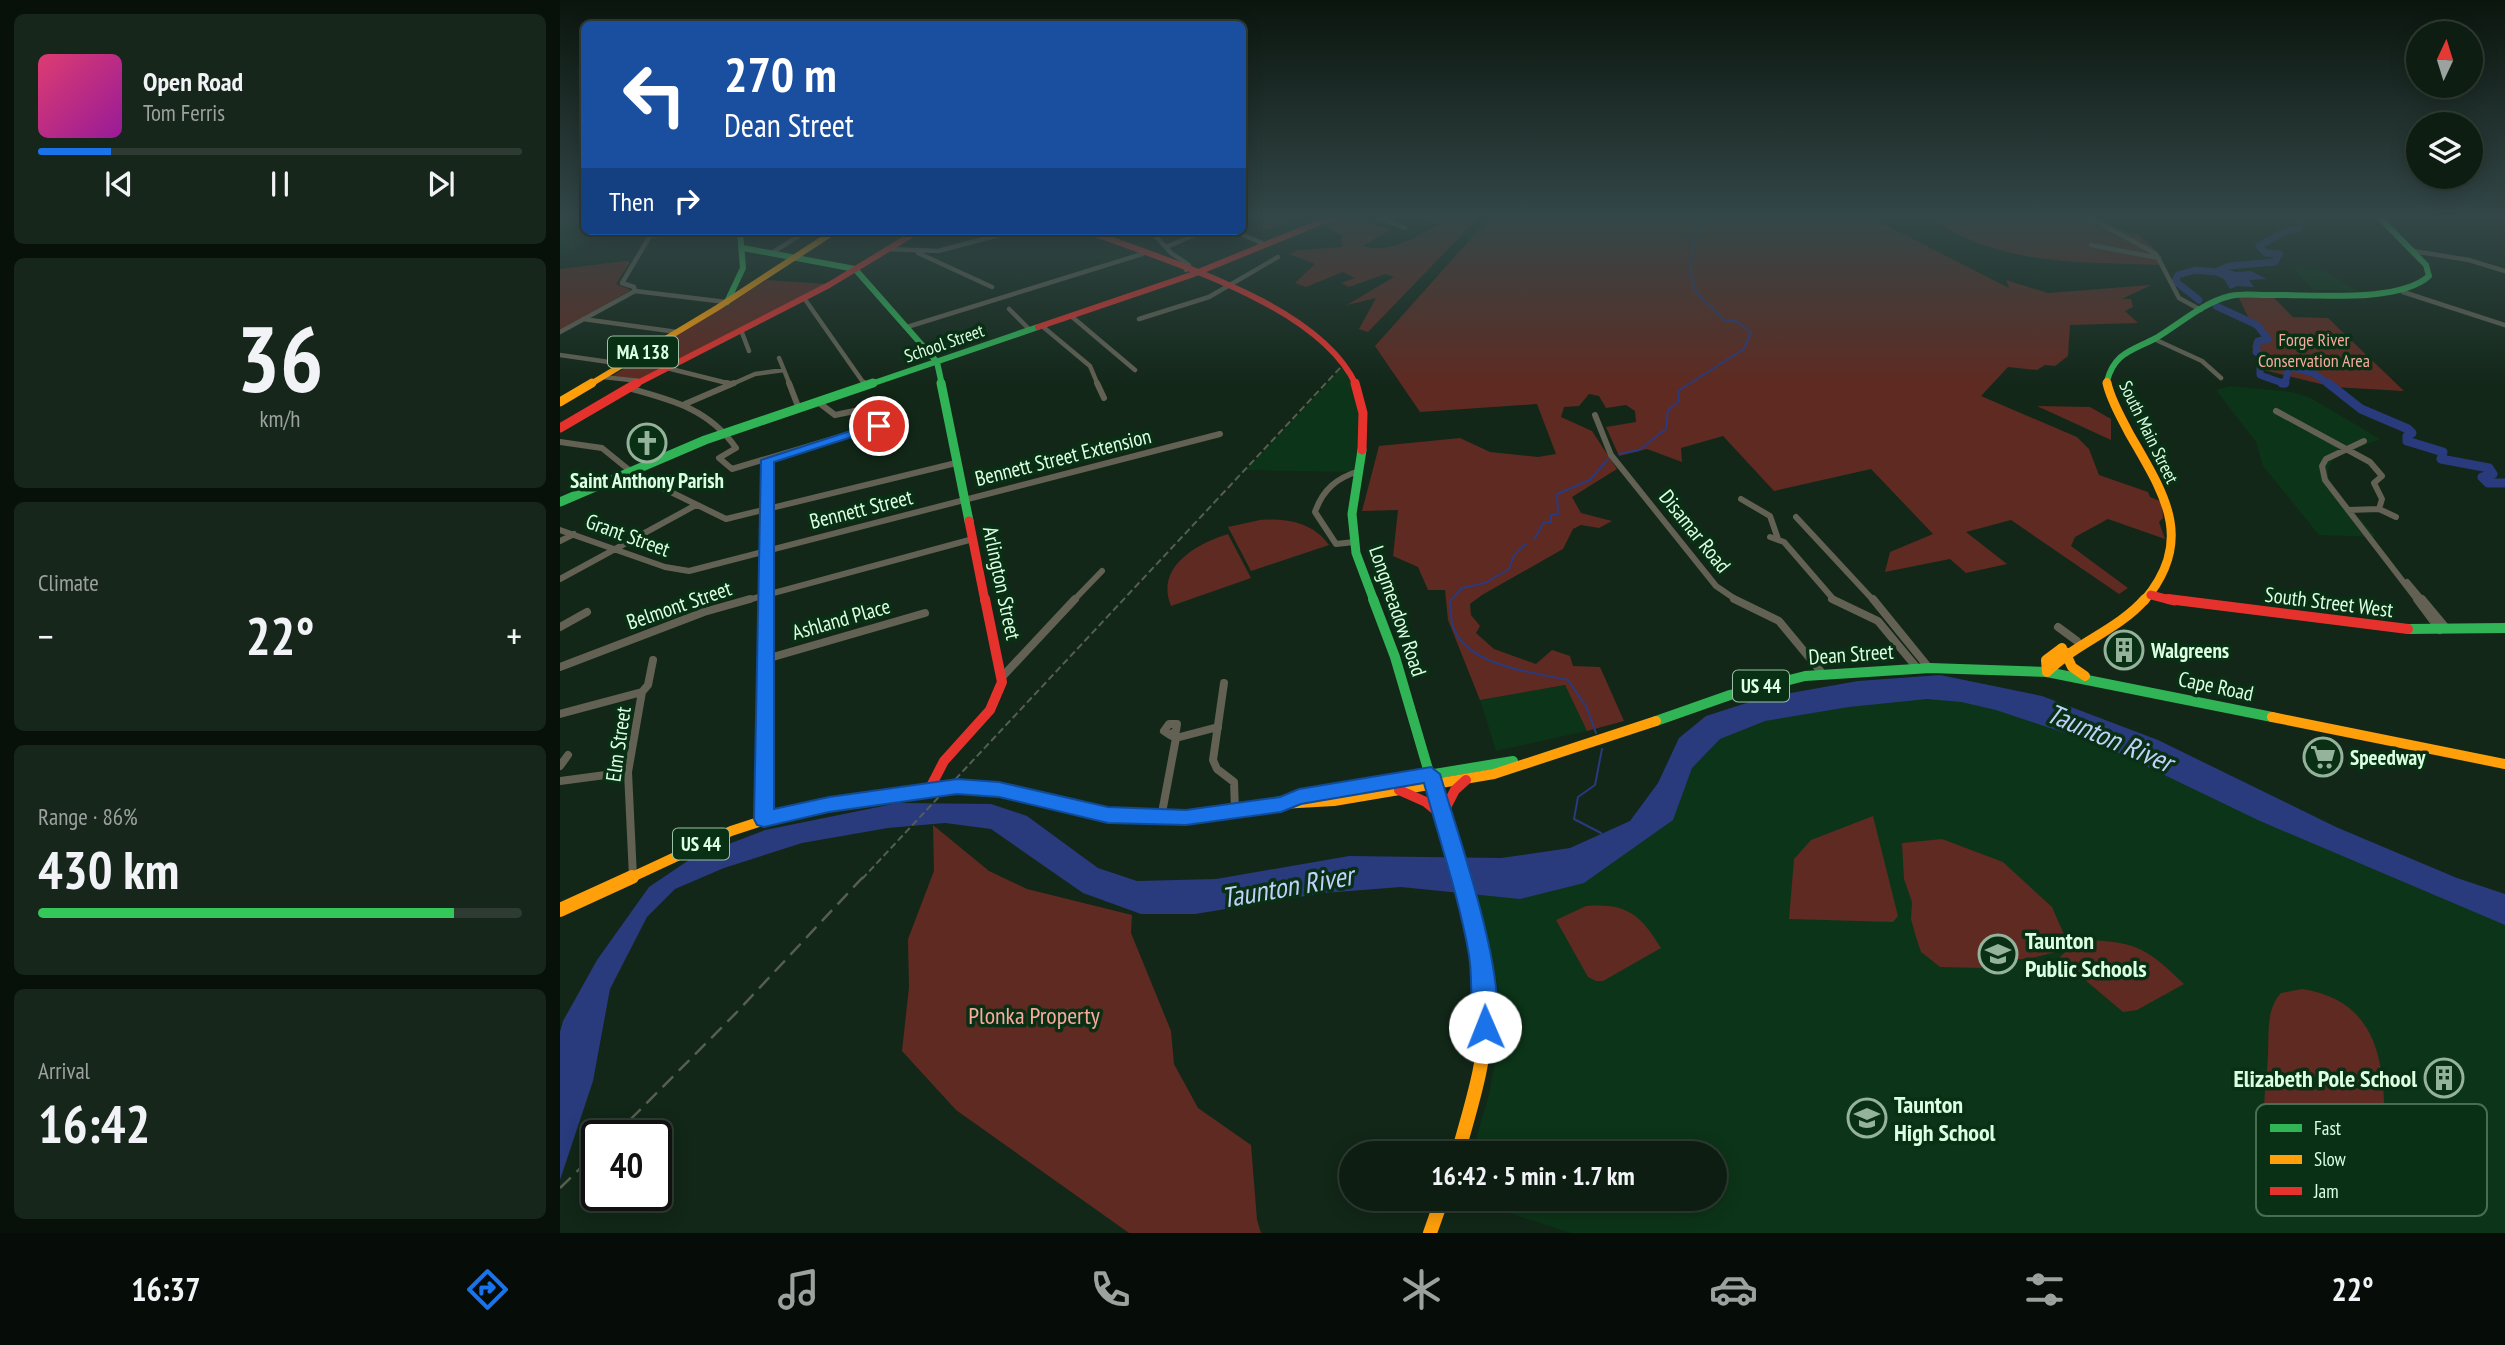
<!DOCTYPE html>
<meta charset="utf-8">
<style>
body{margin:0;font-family:"PT Sans Narrow",sans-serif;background:#17261b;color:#f1f3f6;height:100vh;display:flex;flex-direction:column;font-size:26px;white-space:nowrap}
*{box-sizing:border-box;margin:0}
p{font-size:23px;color:#9ba29f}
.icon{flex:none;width:38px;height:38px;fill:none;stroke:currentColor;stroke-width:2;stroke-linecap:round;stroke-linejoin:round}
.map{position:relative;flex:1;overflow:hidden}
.drawer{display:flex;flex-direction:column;gap:14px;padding:14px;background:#08100a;width:560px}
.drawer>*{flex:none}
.hud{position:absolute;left:21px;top:21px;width:665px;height:214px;border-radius:10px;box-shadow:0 4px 18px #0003,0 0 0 2px #2e3b32;background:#1a4fa0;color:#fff;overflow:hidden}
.needle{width:46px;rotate:4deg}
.buttons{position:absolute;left:1846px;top:21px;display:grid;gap:14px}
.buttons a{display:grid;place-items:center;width:77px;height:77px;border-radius:50%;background:#0e1d12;box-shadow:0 4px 18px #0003,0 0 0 2px #2e3b32;font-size:35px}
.speed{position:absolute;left:21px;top:1120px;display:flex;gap:14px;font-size:35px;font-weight:700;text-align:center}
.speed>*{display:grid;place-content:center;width:91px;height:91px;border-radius:50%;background:#0e1d12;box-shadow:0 4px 18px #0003,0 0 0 2px #2e3b32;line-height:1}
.speed .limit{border:4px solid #111;border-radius:10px;background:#fff;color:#111}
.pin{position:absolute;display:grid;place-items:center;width:60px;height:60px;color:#fff;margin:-30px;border:4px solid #fff;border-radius:50%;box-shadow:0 2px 7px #0007}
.me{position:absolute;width:77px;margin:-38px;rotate:359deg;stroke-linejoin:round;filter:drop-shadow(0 0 5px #0008)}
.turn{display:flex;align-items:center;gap:24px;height:147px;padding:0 28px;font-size:32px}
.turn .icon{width:91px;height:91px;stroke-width:2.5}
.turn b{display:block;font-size:49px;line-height:60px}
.then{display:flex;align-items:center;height:66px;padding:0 28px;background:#0003;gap:14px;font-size:26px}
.big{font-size:52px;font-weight:600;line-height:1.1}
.drawer .tile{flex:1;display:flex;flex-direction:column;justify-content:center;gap:10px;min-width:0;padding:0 24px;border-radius:10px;background:#17261b}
.drawer .dial{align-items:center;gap:0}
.dial b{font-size:91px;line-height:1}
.song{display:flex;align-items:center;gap:21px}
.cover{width:84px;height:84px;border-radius:10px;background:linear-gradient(135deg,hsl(340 70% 55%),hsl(300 70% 35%))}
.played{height:7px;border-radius:4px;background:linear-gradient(90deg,#1a73e8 15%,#2e3b32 15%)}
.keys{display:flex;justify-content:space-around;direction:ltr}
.heat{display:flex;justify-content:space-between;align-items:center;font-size:38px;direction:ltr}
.charge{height:10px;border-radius:5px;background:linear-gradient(90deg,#34c759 86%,#2e3b32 0)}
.trip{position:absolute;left:779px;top:1141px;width:388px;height:70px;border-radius:35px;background:#0e1d12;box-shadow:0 4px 18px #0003,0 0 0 2px #2e3b32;font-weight:600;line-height:70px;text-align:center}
.menu{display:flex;height:112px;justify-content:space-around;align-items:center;background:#060c07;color:#9ba29f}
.menu .icon{width:49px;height:49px}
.menu .selected{color:#1a73e8}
.menu b{font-size:32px;color:#f1f3f6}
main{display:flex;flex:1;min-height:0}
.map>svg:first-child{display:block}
</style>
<main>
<section class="drawer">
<div class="tile">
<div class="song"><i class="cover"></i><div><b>Open Road</b><p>Tom Ferris</p></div></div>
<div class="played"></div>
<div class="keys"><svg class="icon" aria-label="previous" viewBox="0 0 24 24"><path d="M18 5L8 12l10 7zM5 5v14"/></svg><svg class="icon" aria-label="pause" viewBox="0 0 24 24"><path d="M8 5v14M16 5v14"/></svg><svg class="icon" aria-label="next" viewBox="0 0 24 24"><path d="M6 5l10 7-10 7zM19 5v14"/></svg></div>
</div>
<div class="tile dial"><b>36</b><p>km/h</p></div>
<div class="tile"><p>Climate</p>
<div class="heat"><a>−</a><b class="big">22°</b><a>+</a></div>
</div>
<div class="tile"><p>Range · 86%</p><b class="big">430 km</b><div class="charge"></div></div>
<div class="tile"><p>Arrival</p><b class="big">16:42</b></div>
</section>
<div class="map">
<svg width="1945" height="1233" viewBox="0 0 1945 1233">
<rect width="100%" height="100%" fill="#122718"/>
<path fill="#0c3418" d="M0,220L24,221V231H36V235L0,257Z
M1739,268L1765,271L1797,291L1754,290L1733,270Z
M785,365L799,403L800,440L793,472L686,470Z
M1670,386L1732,392L1749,397L1820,439L1774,458L1768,469V477L1774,489L1816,537L1759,535L1703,466L1696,442L1656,390Z
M1005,685L1027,731L936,751L920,700Z
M1365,696L1423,705L1545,744L1945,922V1233H1011L905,1199H1155V1153H912L929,1094L938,1045V987L917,893L963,895L988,892L1016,882L1156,739L1205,717L1271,706Z"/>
<path fill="#5f2a21" d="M700,215H766L769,216L753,222L743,216L710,229L699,226L711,219Z
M784,215H805L796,218L832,229L803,246C830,254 854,238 877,225L860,219L866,215H921L808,332L799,329L816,298L787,305L834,277L825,274L789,287L781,283L795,278L783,272L746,287L735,283L755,264L729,254L738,250L782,247L781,235L760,224Z
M932,215H1306L1449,288L1446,280L1488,293L1591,285L1562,299H1571L1573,307L1565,311L1578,323L1510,325L1508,356L1495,366L1485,365L1477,370L1448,367L1421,396L1517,437L1529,449L1539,475L1588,492L1590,497L1602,502L1603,518L1599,522L1605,539L1548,519L1515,537L1511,546L1568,588L1559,594L1451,520L1406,532L1447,564L1406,573L1390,559L1325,572L1330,552L1373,534L1311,469L1214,491L1163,436L1121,448L1122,462L1087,449L1059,456L1046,427L1076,422L1075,411L1066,405L1046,408L1039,396L1029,394L1019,406L1004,407L1001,417L1032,431L1057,469L1012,497L1021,513L1052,521L1039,528L1021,525L1013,529L1003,549L922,595L910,604L911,615L920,626L916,633L934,649L976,664L992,650L1010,656L1013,666L1040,667L1064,721L1027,731L1005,685L920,700L888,620L885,590H868L858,567L833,556L838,510L802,511L819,446L900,438L930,452L978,457L996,454L977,404L860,412L815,346Z
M1365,215H1529L1571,234H1577L1593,247L1605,265C1519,262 1439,267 1365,215Z
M66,261L70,262L56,284L71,290L0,330V269Z
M207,280L267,284L81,379L52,376Z
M1709,293L1733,317L1768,318L1844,391L1773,387L1700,369L1699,366L1707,361L1692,348L1694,340L1706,337L1691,323L1678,296Z
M1477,406L1530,407L1551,419V440Z
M700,520C725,518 753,522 769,545L691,571L668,527Z
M668,534L691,578L611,606C595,567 636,544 668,534Z
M1313,816L1338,916L1333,922L1229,919L1234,859L1251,840Z
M373,825L429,871L467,889L572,915L571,933L611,1031L614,1064L638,1108L691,1145L697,1220L701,1233H569L396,1110L342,1051L349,987L348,939L374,871Z
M1382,839L1443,862L1492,907L1510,948L1519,940C1574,941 1585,946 1624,984L1577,1010L1563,1012L1499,958L1508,949L1468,959L1439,960L1421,968L1380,967L1361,952L1356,937L1351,919L1352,902L1344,879L1342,843Z
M1026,906C1067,903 1080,914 1101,948L1043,981H1036L1028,977L996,920Z
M1742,989C1840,1004 1822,1101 1825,1177C1807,1233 1725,1183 1710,1144C1699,1117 1707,1082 1708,1054C1709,1033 1706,1009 1721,993Z"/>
<path fill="#293a7d" d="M1664,268L1676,272L1691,271L1707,279L1689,280L1694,287L1677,286L1670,289L1664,279L1647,271Z
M1380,675L1482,696L1598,740L1776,827L1897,878L1945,894V925L1700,821L1544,746L1436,710L1401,702L1367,699L1289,707L1205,721L1160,739L1132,768L1113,820L1024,883L960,899L841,887L764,893L635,914H581L523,893L431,829L385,823L328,828L242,843L164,868L115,889L87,917L50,989L33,1081L0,1180V1032L3,1021L37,960L89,887L132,858L205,830L338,803L431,804L467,816L538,868L577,881L656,879L789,856L941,858L1010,848L1070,821L1098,783L1119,738L1146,716L1202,698L1298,681Z"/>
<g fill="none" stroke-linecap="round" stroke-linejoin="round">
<path stroke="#293a7d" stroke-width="2" d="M1059,454L1079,450L1106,429L1108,410L1119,401L1118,391L1184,349L1191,332L1176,321H1165C1158,312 1140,298 1137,293C1122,263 1140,243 1136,215
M975,538L983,523L991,522V515L998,514L997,494L1030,480L1048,459
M966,544L954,555L949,569L925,583L902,588L890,601C891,610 890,620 894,629C910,667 973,672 1008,680L1026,706L1036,733
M1041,833L1014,819L1018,797L1035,785L1042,749"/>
<path stroke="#293a7d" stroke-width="7" d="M1639,300L1615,281L1618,275L1635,270L1656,272L1669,266L1715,262L1719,254L1706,253L1699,246L1724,232L1740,228L1738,216L1744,215
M1656,306L1697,325L1708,339L1698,341L1696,352L1709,360L1700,365V375L1725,384L1729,367L1753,373L1770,385"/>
<path stroke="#293a7d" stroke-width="9" d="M1722,383H1725
M1768,383L1801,409L1848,429L1852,433L1847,436V441L1883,452L1881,459L1929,468L1933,474L1922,477L1928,483H1945"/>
<path stroke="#626153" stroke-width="4.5" d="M812,215L845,228
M1525,215L1596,254L1619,298L1641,310
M93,231L62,283L74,287L75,291L166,302
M591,231L611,253L629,265L626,270
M674,231L704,244
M90,236L129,231
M1531,245L1599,258
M606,247L644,231
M328,249L378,251L454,231
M1853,251L1909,260L1945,271
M212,253L246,231
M358,253L432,287
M1843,292L1945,325
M244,298L305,385
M449,309L470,330
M511,316L575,370
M23,319L117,332
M579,319L649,297L718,257
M482,326L530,366L538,385
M347,327L582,254
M181,330L189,351
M0,332L75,291
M1594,339L1642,361L1661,378
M0,355L63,364
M219,358L224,370
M107,368L171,384
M43,377L80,381
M170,385L195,374L224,370L230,385"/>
<path stroke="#626153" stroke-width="6" d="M166,383L171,384
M229,383L239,409
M304,383L306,386
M537,383L544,398
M68,388C112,400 149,409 176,448L159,458L172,469L320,425L309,408L275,415L258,402
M125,404L174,383
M1716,411L1810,462L1822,476L1814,483L1822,499L1819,509L1788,510
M1035,415L1051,455L1156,586L1178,601
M1804,441L1766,459L1762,466L1765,480L1858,601
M0,442L42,448L74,474L166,519L396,463
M1181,499L1210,516L1218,539
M1819,509L1836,517
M1236,517L1314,601
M0,530L105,567L129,571L660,434
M1210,537L1224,542L1275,601
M0,541L14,534
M794,542L776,544L755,512C763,489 777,478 799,471
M0,579L136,505
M1847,582L1863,601
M184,601L413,539
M206,601L208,460
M513,601L542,571"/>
<path stroke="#626153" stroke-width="8" d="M1174,599L1219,621L1262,673
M1272,599L1318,621L1357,668
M1313,599L1369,668
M1857,599L1880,630
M1862,599L1887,629
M0,627L27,612
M1498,627L1517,641
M206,659L365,613
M0,667L144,612L190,599
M442,677L515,599
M664,683L653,760L657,769L674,782L675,810
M0,714L82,692
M609,724H617L616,731L610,735L604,731Z
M610,735L616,738L658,727
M0,766L8,755
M0,781L68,772
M601,818L616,738
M204,819L206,599
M73,877L68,772L82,692L88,685L93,660"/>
<path stroke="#30b455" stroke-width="6" d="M183,248L295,269L377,362L382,385
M167,302L183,268L180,231
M1547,381C1555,352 1572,351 1596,338C1621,323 1642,303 1670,296C1681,293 1696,295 1708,295C1749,294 1838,304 1869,276L1866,265L1817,215
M308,385L478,327"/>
<path stroke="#30b455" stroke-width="9" d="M381,383L409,521
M802,450L792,514L796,553L814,601
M0,502L145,440L313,383"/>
<path stroke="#30b455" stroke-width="10" d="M813,599L835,657L890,844
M1848,629L1945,628
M1096,721L1170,695L1245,676L1370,668L1487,672L1712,717
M574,816L665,813L753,794L953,761"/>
<path stroke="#ff9f0a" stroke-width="6" d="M1547,381L1548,385
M29,385L157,308L275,231"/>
<path stroke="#ff9f0a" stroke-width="9" d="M1547,383C1551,401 1561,417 1569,433C1604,494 1636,539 1584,601
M0,402L32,383"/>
<path stroke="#ff9f0a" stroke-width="10" d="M1505,652L1512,667L1525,676
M1487,672C1516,643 1558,630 1585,599
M1487,672L1486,660L1502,648
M1712,717L1945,764
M721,804L774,801L934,774L1096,721
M890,844L899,879
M68,879L171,831L223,814L409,787C465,791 518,813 574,816"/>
<path stroke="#ff9f0a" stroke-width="14" d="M0,910L72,877
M898,1153C911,1106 927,1058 926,1010C925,964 911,920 899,877
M870,1233L882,1199"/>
<path stroke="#e5322d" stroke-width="6" d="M528,231C608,262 759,304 796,385
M478,327L631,275L778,215
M74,385L269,285L358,231"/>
<path stroke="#e5322d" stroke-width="9" d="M795,383L803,413L802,450
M0,428L77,383
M409,521L425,601
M1591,595L1614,601"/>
<path stroke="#e5322d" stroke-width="10" d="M1608,599L1848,629
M369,790L384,761L430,710L442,682L425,599
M839,790L866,802L882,815L895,790L906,780"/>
<path stroke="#565e50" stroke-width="2" stroke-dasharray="7 3.5" stroke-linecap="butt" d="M302,879L781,367"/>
<path stroke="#565e50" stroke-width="2.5" stroke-dasharray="15 8" stroke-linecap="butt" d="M54,1136L176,1013L303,877
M0,1188L37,1152"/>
</g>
<linearGradient id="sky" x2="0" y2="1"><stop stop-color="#0a150d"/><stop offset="0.56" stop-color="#334748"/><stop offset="1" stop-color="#334748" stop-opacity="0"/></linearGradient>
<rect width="1945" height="387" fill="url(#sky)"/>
<path fill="#1a73e8" stroke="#114b97" stroke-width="2" d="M315,423L326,426L214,462V809L269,797L397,779L439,782L548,807L626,810L720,797L739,789L871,767L880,774C895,826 953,989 933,1034L925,1037L917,1034C909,1015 913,978 909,955C899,897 879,839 864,783L741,804L721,812L626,825L548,823L439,797L397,794L269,812L204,827L197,825L194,819L201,460Z"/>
<defs>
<symbol id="church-ring" viewBox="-11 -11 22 22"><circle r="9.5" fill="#093015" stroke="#95b39b" stroke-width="1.5"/><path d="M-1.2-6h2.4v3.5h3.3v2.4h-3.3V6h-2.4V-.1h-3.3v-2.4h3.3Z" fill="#95b39b"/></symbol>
<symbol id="building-ring" viewBox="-11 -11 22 22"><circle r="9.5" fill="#093015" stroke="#95b39b" stroke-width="1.5"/><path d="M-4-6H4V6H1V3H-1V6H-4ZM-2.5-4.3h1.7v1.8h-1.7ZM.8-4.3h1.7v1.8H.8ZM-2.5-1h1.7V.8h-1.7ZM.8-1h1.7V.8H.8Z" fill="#95b39b"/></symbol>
<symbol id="supermarket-ring" viewBox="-11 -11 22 22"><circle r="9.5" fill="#093015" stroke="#95b39b" stroke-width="1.5"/><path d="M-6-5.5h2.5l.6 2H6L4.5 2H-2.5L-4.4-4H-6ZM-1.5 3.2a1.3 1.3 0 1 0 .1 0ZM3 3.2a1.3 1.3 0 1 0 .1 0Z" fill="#95b39b"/></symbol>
<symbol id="school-ring" viewBox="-11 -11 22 22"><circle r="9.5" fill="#093015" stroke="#95b39b" stroke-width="1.5"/><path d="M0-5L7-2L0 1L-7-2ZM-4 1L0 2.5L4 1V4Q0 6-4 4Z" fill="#95b39b"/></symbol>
</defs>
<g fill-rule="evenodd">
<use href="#church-ring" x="65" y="421" width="44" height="44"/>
<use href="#building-ring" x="1542" y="628" width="44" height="44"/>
<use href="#supermarket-ring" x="1741" y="735" width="44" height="44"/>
<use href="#school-ring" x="1416" y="932" width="44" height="44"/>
<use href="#building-ring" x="1862" y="1056" width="44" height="44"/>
<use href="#school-ring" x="1285" y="1096" width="44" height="44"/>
</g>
<g text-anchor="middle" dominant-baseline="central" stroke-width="7" stroke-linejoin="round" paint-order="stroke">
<g font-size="18" fill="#f8ab9d" stroke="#093015">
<text x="1754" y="339">Forge River<tspan x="1754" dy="21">Conservation Area</tspan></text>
</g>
<g font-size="18" fill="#dbffe1" stroke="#093015">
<text transform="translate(384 343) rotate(-19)">School Street</text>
<text transform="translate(1589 432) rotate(64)">South Main Street</text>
</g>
<g fill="#093015" stroke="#9cc1a4" stroke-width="2">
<rect x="48" y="336.5" width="70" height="31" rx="5"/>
<rect x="1173" y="670.5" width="56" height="31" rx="5"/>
<rect x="113" y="828.5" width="56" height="31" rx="5"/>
</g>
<g font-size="19" font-weight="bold" fill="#dbffe1">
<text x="83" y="352">MA 138</text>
<text x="1201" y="686">US 44</text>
<text x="141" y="844">US 44</text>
</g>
<g font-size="21" fill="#dbffe1" stroke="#093015">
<text transform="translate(503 457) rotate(-14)">Bennett Street Extension</text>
<text transform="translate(301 509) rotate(-14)">Bennett Street</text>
<text transform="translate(1135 531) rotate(51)">Disamar Road</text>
<text transform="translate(68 535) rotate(20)">Grant Street</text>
<text transform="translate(442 583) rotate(78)">Arlington Street</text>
<text transform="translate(1769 602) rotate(7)">South Street West</text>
<text transform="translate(119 605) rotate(-19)">Belmont Street</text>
<text transform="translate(838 611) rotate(71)">Longmeadow Road</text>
<text transform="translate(281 619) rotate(-16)">Ashland Place</text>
<text transform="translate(1291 654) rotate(-4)">Dean Street</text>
<text transform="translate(1656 686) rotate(12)">Cape Road</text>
<text transform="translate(58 744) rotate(-82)">Elm Street</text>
</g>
<g font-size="21" font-weight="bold" fill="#dbffe1" stroke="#093015" text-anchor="start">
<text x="87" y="480" text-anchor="middle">Saint Anthony Parish</text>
<text x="1591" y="650">Walgreens</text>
<text x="1790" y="757">Speedway</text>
</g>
<g font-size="24" font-weight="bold" fill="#dbffe1" stroke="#093015" text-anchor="start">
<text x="1465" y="940">Taunton<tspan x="1465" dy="28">Public Schools</tspan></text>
<text x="1857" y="1078" text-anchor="end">Elizabeth Pole School</text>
<text x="1334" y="1104">Taunton<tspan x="1334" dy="28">High School</tspan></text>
</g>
<g font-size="24" fill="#f8ab9d" stroke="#093015">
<text x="474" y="1015">Plonka Property</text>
</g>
<g font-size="28" font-style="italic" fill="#c2d1fc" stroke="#093015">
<text transform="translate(1550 737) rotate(23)">Taunton River</text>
<text transform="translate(727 886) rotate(-10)">Taunton River</text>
</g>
</g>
<rect x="1696" y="1104" width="231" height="112" rx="10" fill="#093015" stroke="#486e52" stroke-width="2"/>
<rect x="1710" y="1124" width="32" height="8" fill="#30b455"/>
<rect x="1710" y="1155" width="32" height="9" fill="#ff9f0a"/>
<rect x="1710" y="1187" width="32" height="8" fill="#e5322d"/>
<g font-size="19" fill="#dbffe1">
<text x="1754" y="1135">Fast</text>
<text x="1754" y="1166">Slow</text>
<text x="1754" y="1198">Jam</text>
</g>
</svg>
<div class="buttons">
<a><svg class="needle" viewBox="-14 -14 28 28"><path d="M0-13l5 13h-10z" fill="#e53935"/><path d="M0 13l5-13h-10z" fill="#9ba29f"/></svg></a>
<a><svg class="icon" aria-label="layers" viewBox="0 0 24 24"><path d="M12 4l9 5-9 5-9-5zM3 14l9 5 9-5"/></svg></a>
</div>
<div class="speed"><div class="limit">40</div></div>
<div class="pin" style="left:319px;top:426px;background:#d93025"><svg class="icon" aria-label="arrive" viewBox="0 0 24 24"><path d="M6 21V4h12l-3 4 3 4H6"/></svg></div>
<svg class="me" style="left:925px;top:1027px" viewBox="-20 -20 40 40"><circle r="19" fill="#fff"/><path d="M0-13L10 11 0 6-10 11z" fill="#1a73e8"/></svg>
<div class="trip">16:42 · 5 min · 1.7 km</div>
<div class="hud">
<div class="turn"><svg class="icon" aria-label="left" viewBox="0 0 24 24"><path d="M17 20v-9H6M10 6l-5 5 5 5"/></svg><div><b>270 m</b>Dean Street</div></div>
<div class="then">Then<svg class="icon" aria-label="right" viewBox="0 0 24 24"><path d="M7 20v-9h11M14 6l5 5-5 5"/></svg></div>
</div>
</div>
</main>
<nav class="menu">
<b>16:37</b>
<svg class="icon selected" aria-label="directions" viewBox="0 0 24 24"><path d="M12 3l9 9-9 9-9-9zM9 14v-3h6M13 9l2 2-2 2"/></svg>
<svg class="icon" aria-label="music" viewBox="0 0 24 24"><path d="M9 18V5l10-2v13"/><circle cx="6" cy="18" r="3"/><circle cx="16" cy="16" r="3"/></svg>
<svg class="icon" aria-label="phone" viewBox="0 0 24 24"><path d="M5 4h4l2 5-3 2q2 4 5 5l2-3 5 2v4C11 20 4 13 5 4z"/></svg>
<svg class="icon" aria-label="climate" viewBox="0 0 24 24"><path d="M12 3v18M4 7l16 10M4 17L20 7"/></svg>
<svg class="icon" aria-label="car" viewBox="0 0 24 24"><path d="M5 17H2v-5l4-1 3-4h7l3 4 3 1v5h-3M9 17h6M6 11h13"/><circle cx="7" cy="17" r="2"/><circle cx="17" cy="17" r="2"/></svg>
<svg class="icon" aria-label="filters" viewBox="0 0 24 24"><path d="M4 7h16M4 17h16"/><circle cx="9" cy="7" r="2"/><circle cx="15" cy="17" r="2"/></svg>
<b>22°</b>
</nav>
